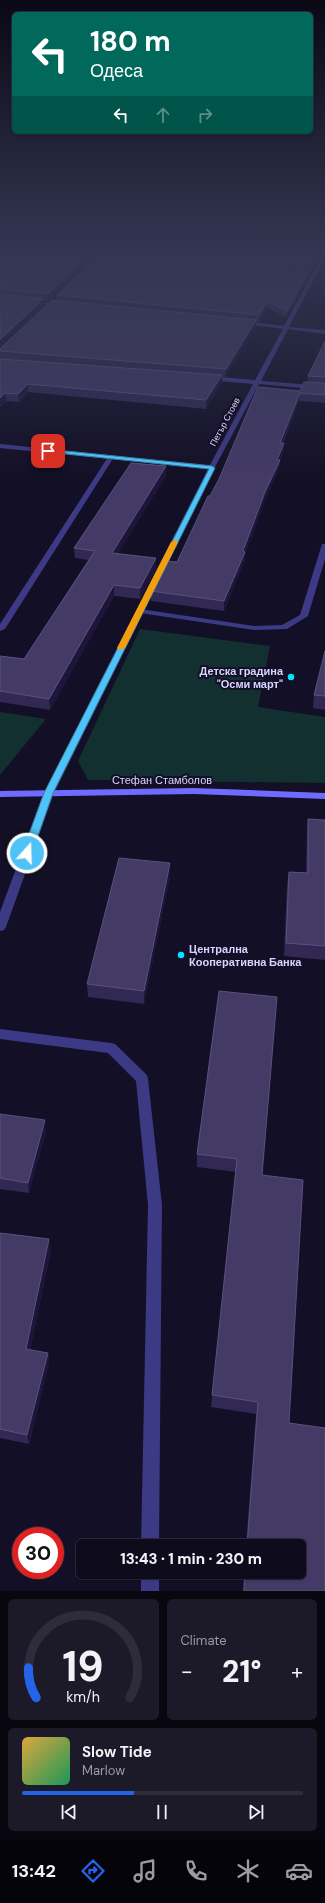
<!DOCTYPE html>
<meta charset="utf-8">
<style>
body{margin:0;font-family:"DM Sans",sans-serif;background:#1c1929;color:#f1f3f6;height:100vh;display:flex;flex-direction:column;font-size:15px;white-space:nowrap}
*{box-sizing:border-box;margin:0}
p{font-size:13px;color:#9b9ba3}
.icon{flex:none;width:22px;height:22px;fill:none;stroke:currentColor;stroke-width:2;stroke-linecap:round;stroke-linejoin:round}
.map{position:relative;height:1591px;overflow:hidden}
.panel{display:flex;flex-direction:column;gap:8px;padding:8px;background:#08060f;flex:1}
.panel>*{flex:none}
.top-card{position:absolute;left:12px;top:12px;width:301px;height:122px;border-radius:6px;box-shadow:0 1px 3px #0004,0 0 0 1px #2e2b3b;background:#00695c;color:#fff;overflow:hidden}
.speed{position:absolute;left:12px;top:1527px;display:flex;gap:8px;font-size:20px;font-weight:700;text-align:center}
.speed>*{display:grid;place-content:center;width:52px;height:52px;border-radius:50%;background:#0e0b1c;box-shadow:0 1px 3px #0004,0 0 0 1px #2e2b3b;line-height:1}
.speed .limit{border:6px solid #d22;background:#fff;color:#111}
.pin{position:absolute;display:grid;place-items:center;width:34px;height:34px;color:#fff;margin:-17px;border-radius:8px;box-shadow:0 2px 6px #0006}
.me{position:absolute;width:44px;margin:-22px;rotate:20deg;stroke-linejoin:round;filter:drop-shadow(0 0 3px #0008)}
.turn{display:flex;align-items:center;gap:14px;height:84px;padding:0 12px;font-size:18px}
.turn .icon{width:52px;height:52px;stroke-width:2.5}
.turn b{display:block;font-size:28px;line-height:34px}
.lanes{display:flex;align-items:center;height:38px;padding:0 12px;background:#0003;justify-content:center;gap:20px;direction:ltr}
.lanes .off{opacity:.35}
.big{font-size:30px;font-weight:800;line-height:1.1}
.panel .widget{flex:1;display:flex;flex-direction:column;justify-content:center;gap:6px;min-width:0;padding:0 14px;border-radius:6px;background:#1c1929}
.panel .dial{align-items:center;gap:0}
.dial svg{height:104px;overflow:visible;fill:none;stroke:#2e2b3b;stroke-width:7;stroke-linecap:round;text-anchor:middle}
.dial text{fill:#f1f3f6;stroke:none}
.song{display:flex;align-items:center;gap:12px}
.cover{width:48px;height:48px;border-radius:6px;background:linear-gradient(135deg,hsl(40 70% 55%),hsl(150 70% 35%))}
.played{height:4px;border-radius:2px;background:linear-gradient(90deg,#2563eb 40%,#2e2b3b 40%)}
.keys{display:flex;justify-content:space-around;direction:ltr}
.heat{display:flex;justify-content:space-between;align-items:center;font-size:22px;direction:ltr}
.panel .tiles{flex:1;display:grid;gap:8px;grid-template-columns:1fr 1fr}
.widget:last-child{grid-column:span 2}
.trip{position:absolute;left:76px;top:1539px;width:230px;height:40px;border-radius:6px;background:#0e0b1c;box-shadow:0 1px 3px #0004,0 0 0 1px #2e2b3b;font-weight:800;line-height:40px;text-align:center}
.dock{display:flex;height:64px;justify-content:space-around;align-items:center;background:#06040b;color:#9b9ba3}
.dock .icon{width:28px;height:28px}
.dock .selected{color:#2563eb}
.dock b{font-size:18px;color:#f1f3f6}
.map>svg:first-child{display:block}
</style>
<div class="map">
<svg width="325" height="1591" viewBox="0 0 325 1591">
<rect width="100%" height="100%" fill="#130f26"/>
<path fill="#12302f" d="M140,629L270,646L258,707L325,717V783L88,780L78,761Z
M0,712L46,719L0,775Z"/>
<g fill="none" stroke-linecap="round" stroke-linejoin="round">
<path fill="#3d3a85" fill-rule="evenodd" d="M111,455L114,457L5,629L0,631V624L108,457Z
M322,544H325V559L308,616L287,629L254,630L140,613L136,611L140,609L254,626L282,625L300,615Z"/>
<path fill="#3d3a85" fill-rule="evenodd" d="M82,256H103L112,258L110,259Z
M322,256H325V258L289,327L325,330V334L288,329L261,381L325,386V390L259,384L215,467L54,793L6,927L4,930L0,931V912L44,793L208,469L0,448V444L210,465L253,384L209,380L206,378L209,376L255,380L283,329L240,323L243,321L284,326Z
M28,301L62,304L64,305L62,306L30,303Z
M0,1029L111,1043L115,1044L147,1075L148,1079L162,1205L159,1546H141L148,1205L136,1081L108,1053L0,1039Z
M141,1572H159V1591H141Z"/>
<path fill="#6f6bff" fill-rule="evenodd" d="M194,788L325,793V799L194,794L0,797V791Z"/>
</g>
<path fill="#312854" d="M0,256L91,259L48,301H43L44,306L0,349L57,301V295L121,256H320L311,272H309V277L286,317L268,308L259,322H256L255,328L225,377H222V383L206,409L28,392L19,402L6,401L0,407Z
M325,341V403L299,401L283,443H284V451L280,460L279,469L265,500L245,554V560L224,611L151,601V591L177,562L210,496L307,383L308,376Z
M166,466V476L118,553L156,569L140,599L114,596L50,710L0,702V656L24,659L88,560L75,558L74,548Z
M325,651V710L313,708L314,695Z
M308,819L325,820V960L284,956L287,885L289,872L306,873L307,832Z
M170,876L144,1004L88,997L87,984Z
M219,991L262,1175L289,1423L325,1591H243L244,1572H299V1546H246L256,1414L211,1407L236,1172L197,1167V1154Z
M0,1114L46,1131L29,1193L0,1189Z
M0,1233L51,1250L30,1350L48,1353L49,1363L29,1444L0,1438Z"/>
<path fill="#1d163a" d="M87,256H91V259L48,301V294Z
M317,256H320L311,272L312,265Z
M309,271V277L286,317L287,311Z
M43,299L44,306L0,349V340Z
M268,301V308L259,322V315Z
M256,320L255,328L225,377L226,369Z
M222,375V383L206,409V400Z
M28,384V392L19,402L18,394Z
M5,393L6,401L0,407V398Z
M300,393L299,401L279,451L280,443Z
M284,443V451L276,468L277,460Z
M280,460L279,469L265,500L245,554V560L224,611V601L265,492Z
M166,466V476L112,563V553Z
M156,558V569L140,599V588Z
M114,585V596L50,710L49,699Z
M170,863V876L144,1004V991Z
M45,1120L46,1131L29,1193L28,1183Z
M49,1239L51,1250L28,1359L26,1349Z
M48,1353L49,1363L29,1444L27,1435Z"/>
<path fill="#433a66" stroke="#5a527e" d="M0,256H87L48,294L0,289Z
M98,256H119L309,271L287,311L268,301L259,315L57,295Z
M201,256H317L312,265Z
M0,294L43,299L0,340Z
M52,300L256,320L226,369L0,351V349Z
M325,341V377L308,376Z
M0,359L222,375L206,400L28,384L18,394L5,393L0,398Z
M304,382L325,383V395L300,393L280,443H284L277,460H280L265,492L243,551L245,552L224,601L151,591L166,561L177,562L208,496H210L219,479L258,387L300,391Z
M131,463L166,466L112,553L156,558L140,588L114,585L49,699L0,691V656L24,659L95,551L74,548Z
M325,651V696L314,695Z
M308,819L325,820V946L286,943L289,872L308,873Z
M119,858L170,863L144,991L87,984Z
M219,991L277,997L262,1175L303,1180L289,1423L325,1428V1591H244L245,1572H299V1546H247L258,1402L212,1395L237,1159L197,1154Z
M0,1114L45,1120L28,1183L0,1178Z
M0,1233L49,1239L26,1349L48,1353L27,1435L0,1429Z"/>
<linearGradient id="sky" x2="0" y2="1"><stop stop-color="#0a0815"/><stop offset="0.53" stop-color="#333752"/><stop offset="1" stop-color="#333752" stop-opacity="0"/></linearGradient>
<rect width="325" height="479" fill="url(#sky)"/>
<path fill="#4fc3f7" stroke="#337fa1" d="M46,449L212,466L215,468L53,793L32,853L27,856L22,853L44,793L209,469L48,452L45,451Z"/>
<path fill="#f59e0b" d="M175,540L178,542L125,648L118,650L117,648L171,542Z"/>
<g fill="#00e5ff" stroke="#130f26" stroke-width="1.5">
<circle cx="291" cy="677" r="4"/>
<circle cx="181" cy="955" r="4"/>
</g>
<g text-anchor="middle" dominant-baseline="central" stroke-width="4" stroke-linejoin="round" paint-order="stroke">
<g font-size="9" fill="#d9d4ff" stroke="#130f26">
<text transform="translate(225 422) rotate(-62)">Петър Стоев</text>
</g>
<g font-size="11" font-weight="bold" fill="#d9d4ff" stroke="#130f26" text-anchor="end">
<text x="283" y="671">Детска градина<tspan x="283" dy="13">"Осми март"</tspan></text>
<text x="189" y="949" text-anchor="start">Централна<tspan x="189" dy="13">Кооперативна Банка</tspan></text>
</g>
<g font-size="11" fill="#d9d4ff" stroke="#130f26">
<text x="162" y="780">Стефан Стамболов</text>
</g>
</g>
</svg>
<div class="speed"><div class="limit">30</div></div>
<div class="pin" style="left:48px;top:451px;background:#d93025"><svg class="icon" aria-label="arrive" viewBox="0 0 24 24"><path d="M6 21V4h12l-3 4 3 4H6"/></svg></div>
<svg class="me" style="left:27px;top:853px" viewBox="-20 -20 40 40"><circle r="17" fill="#4fc3f7" stroke="#fff" stroke-width="3"/><path d="M0-11L8 9 0 5-8 9z" fill="#fff"/></svg>
<div class="trip">13:43 · 1 min · 230 m</div>
<div class="top-card">
<div class="turn"><svg class="icon" aria-label="left" viewBox="0 0 24 24"><path d="M17 20v-9H6M10 6l-5 5 5 5"/></svg><div><b>180 m</b>Одеса</div></div>
<div class="lanes"><svg class="icon" aria-label="left" viewBox="0 0 24 24"><path d="M17 20v-9H6M10 6l-5 5 5 5"/></svg><svg class="icon off" aria-label="ahead" viewBox="0 0 24 24"><path d="M12 20V5M6 11l6-6 6 6"/></svg><svg class="icon off" aria-label="right" viewBox="0 0 24 24"><path d="M7 20v-9h11M14 6l5 5-5 5"/></svg></div>
</div>
</div>
<section class="panel">
<div class="tiles">
<div class="widget dial"><svg viewBox="0 0 100 80">
<path d="M14 69A42 42 0 1 1 86 69"/>
<path d="M14 69A42 42 0 0 1 8 46" stroke="#2563eb"/>
<text x="50" y="56" font-size="32" font-weight="700">19</text>
<text x="50" y="72" font-size="11">km/h</text>
</svg></div>
<div class="widget"><p>Climate</p>
<div class="heat"><a>−</a><b class="big">21°</b><a>+</a></div>
</div>
<div class="widget">
<div class="song"><i class="cover"></i><div><b>Slow Tide</b><p>Marlow</p></div></div>
<div class="played"></div>
<div class="keys"><svg class="icon" aria-label="previous" viewBox="0 0 24 24"><path d="M18 5L8 12l10 7zM5 5v14"/></svg><svg class="icon" aria-label="pause" viewBox="0 0 24 24"><path d="M8 5v14M16 5v14"/></svg><svg class="icon" aria-label="next" viewBox="0 0 24 24"><path d="M6 5l10 7-10 7zM19 5v14"/></svg></div>
</div>
</div>
</section>
<nav class="dock">
<b>13:42</b>
<svg class="icon selected" aria-label="directions" viewBox="0 0 24 24"><path d="M12 3l9 9-9 9-9-9zM9 14v-3h6M13 9l2 2-2 2"/></svg>
<svg class="icon" aria-label="music" viewBox="0 0 24 24"><path d="M9 18V5l10-2v13"/><circle cx="6" cy="18" r="3"/><circle cx="16" cy="16" r="3"/></svg>
<svg class="icon" aria-label="phone" viewBox="0 0 24 24"><path d="M5 4h4l2 5-3 2q2 4 5 5l2-3 5 2v4C11 20 4 13 5 4z"/></svg>
<svg class="icon" aria-label="climate" viewBox="0 0 24 24"><path d="M12 3v18M4 7l16 10M4 17L20 7"/></svg>
<svg class="icon" aria-label="car" viewBox="0 0 24 24"><path d="M5 17H2v-5l4-1 3-4h7l3 4 3 1v5h-3M9 17h6M6 11h13"/><circle cx="7" cy="17" r="2"/><circle cx="17" cy="17" r="2"/></svg>
</nav>
